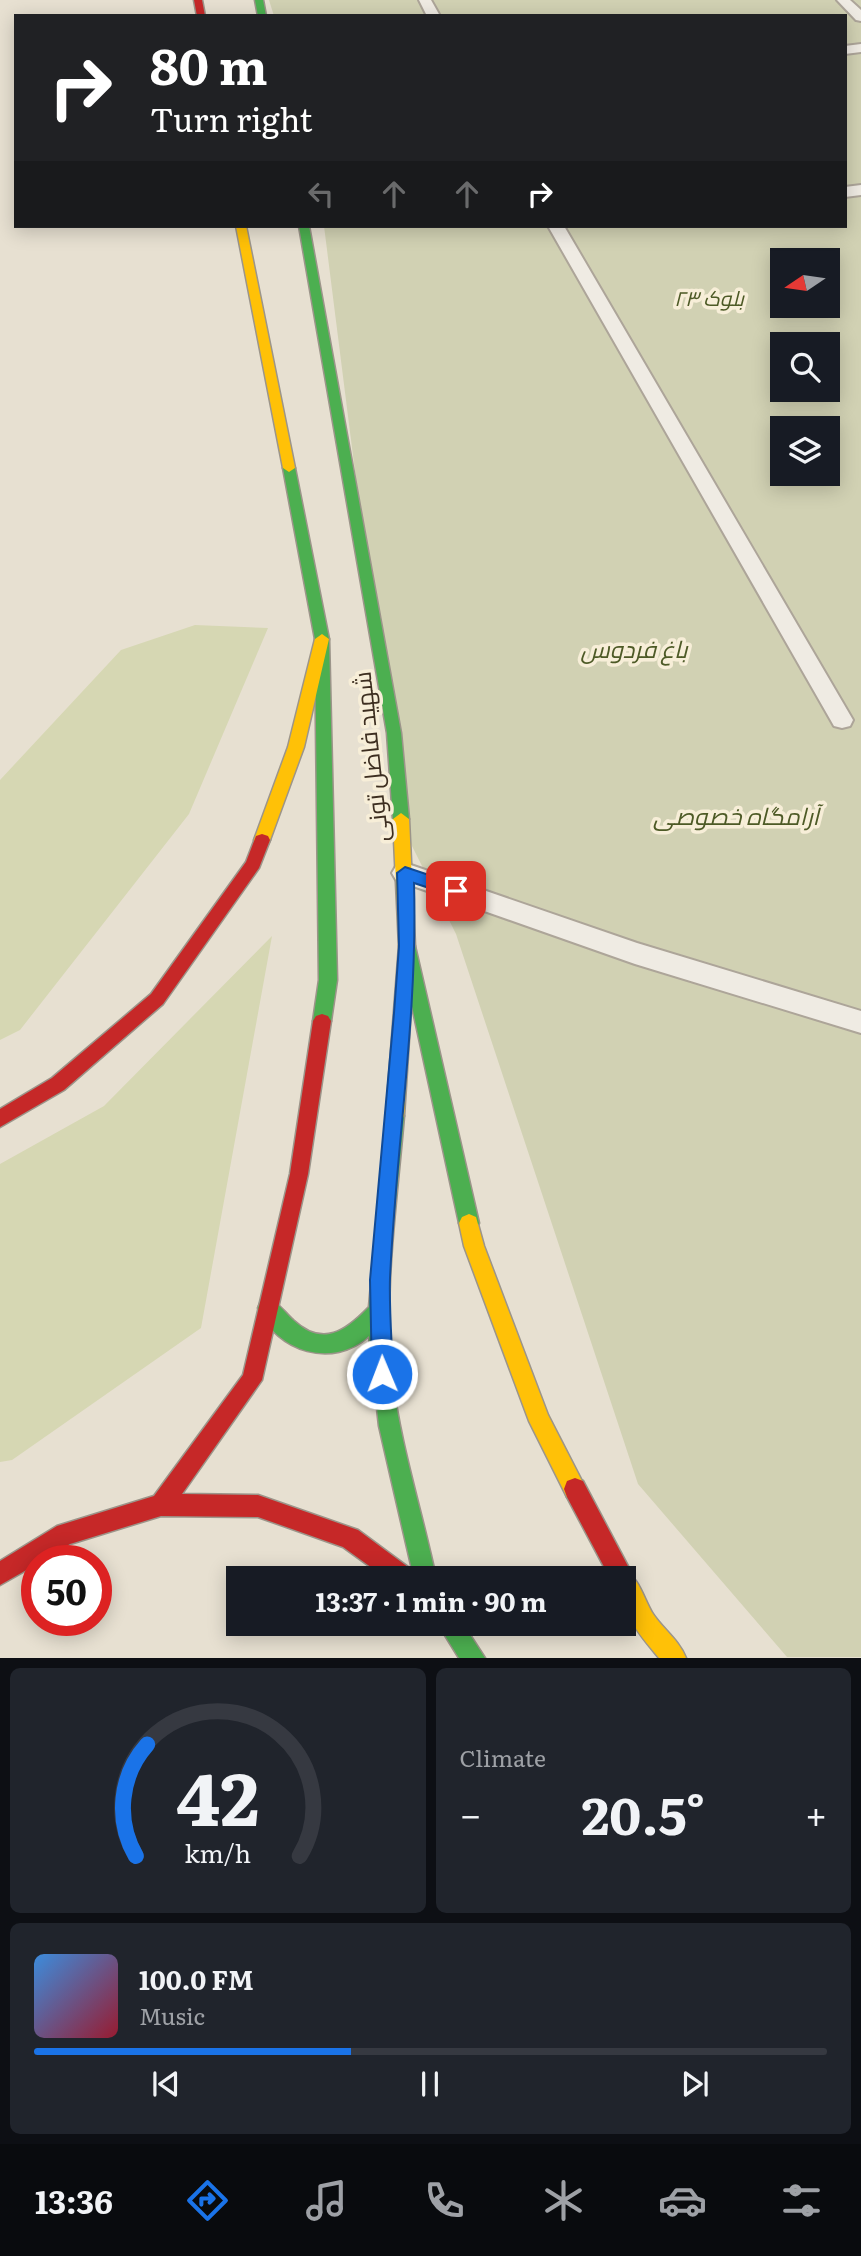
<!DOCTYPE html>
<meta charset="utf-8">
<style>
body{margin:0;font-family:Literata,Cairo,serif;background:#20242c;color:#f1f3f6;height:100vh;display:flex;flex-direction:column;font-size:26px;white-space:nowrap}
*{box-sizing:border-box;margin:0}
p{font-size:23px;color:#9ea1a6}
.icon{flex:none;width:38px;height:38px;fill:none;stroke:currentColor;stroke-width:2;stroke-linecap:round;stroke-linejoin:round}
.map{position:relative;height:1658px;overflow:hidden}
.side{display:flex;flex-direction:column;gap:10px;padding:10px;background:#0d0f14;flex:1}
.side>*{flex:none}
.hud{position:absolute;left:14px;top:14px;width:833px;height:214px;border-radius:0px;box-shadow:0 4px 18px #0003;background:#202124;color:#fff;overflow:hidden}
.needle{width:46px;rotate:257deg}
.tools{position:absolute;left:770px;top:248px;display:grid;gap:14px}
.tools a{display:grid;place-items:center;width:70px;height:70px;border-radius:0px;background:#171b24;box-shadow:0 4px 18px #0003;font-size:35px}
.speed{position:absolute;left:21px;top:1545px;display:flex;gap:14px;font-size:35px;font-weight:700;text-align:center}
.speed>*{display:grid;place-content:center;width:91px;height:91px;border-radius:50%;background:#171b24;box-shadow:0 4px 18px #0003;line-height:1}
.speed .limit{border:10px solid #d22;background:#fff;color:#111}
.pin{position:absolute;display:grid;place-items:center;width:60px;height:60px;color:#fff;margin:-30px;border-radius:14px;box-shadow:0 4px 10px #0006}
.me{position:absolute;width:77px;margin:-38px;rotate:359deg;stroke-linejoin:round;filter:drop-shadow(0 0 5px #0008)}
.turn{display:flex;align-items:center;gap:24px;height:147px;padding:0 21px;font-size:32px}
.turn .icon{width:91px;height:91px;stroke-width:2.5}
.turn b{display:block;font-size:49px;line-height:60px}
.lanes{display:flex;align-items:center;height:66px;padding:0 21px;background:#0003;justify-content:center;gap:35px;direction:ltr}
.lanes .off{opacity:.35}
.big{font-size:52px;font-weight:700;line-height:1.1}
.side .tile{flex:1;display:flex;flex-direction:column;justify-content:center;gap:10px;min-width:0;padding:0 24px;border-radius:10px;background:#20242c}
.side .dial{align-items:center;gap:0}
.dial svg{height:182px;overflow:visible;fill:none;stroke:#363941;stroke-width:7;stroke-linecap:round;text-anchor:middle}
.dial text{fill:#f1f3f6;stroke:none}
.song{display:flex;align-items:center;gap:21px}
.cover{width:84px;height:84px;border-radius:10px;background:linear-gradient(135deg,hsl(210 70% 55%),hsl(350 70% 35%))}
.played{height:7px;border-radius:4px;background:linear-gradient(90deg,#1a73e8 40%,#363941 40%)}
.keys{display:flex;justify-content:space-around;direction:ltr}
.heat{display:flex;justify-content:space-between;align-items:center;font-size:38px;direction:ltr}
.side .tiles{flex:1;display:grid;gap:10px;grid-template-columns:1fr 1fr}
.tile:last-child{grid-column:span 2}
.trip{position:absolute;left:226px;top:1566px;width:410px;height:70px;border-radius:0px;background:#171b24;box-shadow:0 4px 18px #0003;font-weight:700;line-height:70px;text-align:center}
.dock{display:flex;height:112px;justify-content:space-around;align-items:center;background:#090b0e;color:#9ea1a6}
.dock .icon{width:49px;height:49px}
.dock .active{color:#1a73e8}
.dock b{font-size:32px;color:#f1f3f6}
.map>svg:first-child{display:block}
</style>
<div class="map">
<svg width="861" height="1658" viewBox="0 0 861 1658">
<rect width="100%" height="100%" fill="#e7e0d1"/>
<path fill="#d6d7b3" d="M195,625L268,628L189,814L20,1030L0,1040V780L121,650Z
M272,936L201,1328L12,1460L0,1462V1164L104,1106Z"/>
<path fill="#d1d1b3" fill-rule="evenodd" d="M269,0H861V1657H787L638,1484L456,934L399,820L324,226H845V16H274ZM782,261H828V306H782ZM782,345H828V390H782ZM782,429H828V474H782Z"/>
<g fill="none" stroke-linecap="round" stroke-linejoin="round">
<defs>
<path id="lane" d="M419,0H431L440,16H427Z
M837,0H850L861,10V21L856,20Z
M861,44V52L845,54V46Z
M861,185V195L845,197V187Z
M548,226H564L853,720L850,726L842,728L834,726Z
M405,863L637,943L861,1011V1033L635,964L396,880L392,873L396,866Z"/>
<path id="fast" d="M255,0H263L266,16H258Z
M299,226H309L401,733L409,819L401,825L393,819L387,733Z
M289,464L295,468L329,639L337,980L331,1021L328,1026L322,1028L316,1026L313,1021L319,980L315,639L283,468Z
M407,939L413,941L415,946L479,1223L476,1229L469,1232L462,1229L459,1223L399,946L401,941Z
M395,1108L401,1110L404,1116C397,1202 383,1290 392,1376C400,1445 422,1511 436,1578H414L379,1426L369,1336C333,1369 277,1352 258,1308L261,1301L268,1298C279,1303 285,1313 293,1320C323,1348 346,1331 369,1307L386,1116L389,1110Z
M438,1624H463L485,1658H459Z"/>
<path id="slow" d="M236,226H246L295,468L289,472L283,468Z
M322,634L329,639L304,747L270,840L268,844H256L254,840L288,747L315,639Z
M401,813L409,819L415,946L404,1116L401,1122L395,1124L389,1122L386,1116L399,946L393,819Z
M469,1214L476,1217L484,1246L548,1415L586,1489L583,1497L575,1500L567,1497L529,1421L464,1246L459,1223L462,1217Z
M623,1570C639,1576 644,1600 653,1614C663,1629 679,1640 686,1658H659C635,1629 623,1617 623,1578H613L615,1573Z"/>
<path id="jam" d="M194,0H202L205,16H197Z
M262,834L268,836L270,840L259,868L163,1004L64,1090L0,1127V1109L52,1078L151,994L246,862L256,836Z
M322,1014L328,1016L331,1021L308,1174L262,1380L182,1494L258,1495L358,1530L412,1570L415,1578H386L343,1547L258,1517L161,1516L70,1544L42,1561H37V1564L0,1585V1561L57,1526L154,1496L243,1375L290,1174L313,1021L316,1016Z
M575,1478L583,1481L630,1570L633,1578L630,1586L623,1589V1578H610L567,1497L564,1489L567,1481Z"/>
</defs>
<use href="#lane" stroke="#ada599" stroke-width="4"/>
<use href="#fast" stroke="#9c958a" stroke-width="3"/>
<use href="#slow" stroke="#9c958a" stroke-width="3"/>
<use href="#jam" stroke="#9c958a" stroke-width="3"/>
<use href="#lane" fill="#efebe3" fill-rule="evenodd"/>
<use href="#fast" fill="#4caf50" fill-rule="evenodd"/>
<use href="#slow" fill="#ffc107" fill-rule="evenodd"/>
<use href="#jam" fill="#c62828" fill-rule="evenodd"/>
</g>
<path fill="#1a73e8" stroke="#114b97" stroke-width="2" d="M405,867L462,886L465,891L462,895L456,897L414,883C418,1015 396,1146 390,1278C389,1310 392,1343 393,1374L390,1382L382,1385L375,1382L372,1374L370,1280L394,1013L399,946L397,873Z"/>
<g text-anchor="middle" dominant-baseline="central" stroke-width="7" stroke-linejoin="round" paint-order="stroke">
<g font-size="21" font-style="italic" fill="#4d5a26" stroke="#f7eed8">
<text x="709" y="296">بلوک ۲۳</text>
</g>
<g font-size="24" font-style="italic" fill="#4d5a26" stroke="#f7eed8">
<text x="634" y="647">باغ فردوس</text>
<text x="736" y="814">آرامگاه خصوصی</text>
</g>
<g font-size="24" fill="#3d2e20" stroke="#f7eed8">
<text transform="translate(369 757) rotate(-96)">شهید فاضل تونی</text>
</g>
</g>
</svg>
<div class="tools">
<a><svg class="needle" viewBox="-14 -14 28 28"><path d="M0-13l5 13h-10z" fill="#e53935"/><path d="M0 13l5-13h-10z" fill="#9ea1a6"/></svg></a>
<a><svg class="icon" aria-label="search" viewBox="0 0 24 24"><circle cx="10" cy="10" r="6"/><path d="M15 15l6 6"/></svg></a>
<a><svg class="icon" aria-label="layers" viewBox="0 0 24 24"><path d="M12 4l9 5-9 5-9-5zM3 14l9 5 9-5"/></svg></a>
</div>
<div class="speed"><div class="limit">50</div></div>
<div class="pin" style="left:456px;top:891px;background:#d93025"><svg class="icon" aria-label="arrive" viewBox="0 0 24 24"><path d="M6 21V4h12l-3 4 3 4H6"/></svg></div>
<svg class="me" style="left:382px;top:1374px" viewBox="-20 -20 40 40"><circle r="17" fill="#1a73e8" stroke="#fff" stroke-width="3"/><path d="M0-11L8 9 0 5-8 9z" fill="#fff"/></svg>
<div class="trip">13:37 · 1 min · 90 m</div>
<div class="hud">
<div class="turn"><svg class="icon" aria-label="right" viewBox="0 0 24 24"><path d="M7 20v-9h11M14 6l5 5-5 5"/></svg><div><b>80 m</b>Turn right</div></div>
<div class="lanes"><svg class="icon off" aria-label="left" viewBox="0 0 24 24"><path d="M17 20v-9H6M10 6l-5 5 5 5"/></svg><svg class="icon off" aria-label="ahead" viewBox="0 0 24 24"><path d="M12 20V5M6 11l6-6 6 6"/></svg><svg class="icon off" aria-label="ahead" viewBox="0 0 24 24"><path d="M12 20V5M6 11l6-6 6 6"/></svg><svg class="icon" aria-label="right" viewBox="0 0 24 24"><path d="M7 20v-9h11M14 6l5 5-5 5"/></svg></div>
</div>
</div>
<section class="side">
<div class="tiles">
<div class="tile dial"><svg viewBox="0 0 100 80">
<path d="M14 69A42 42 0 1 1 86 69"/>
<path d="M14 69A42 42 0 0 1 19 20" stroke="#1a73e8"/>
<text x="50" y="56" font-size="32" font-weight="700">42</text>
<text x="50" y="72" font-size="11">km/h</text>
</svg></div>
<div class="tile"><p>Climate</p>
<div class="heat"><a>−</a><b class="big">20.5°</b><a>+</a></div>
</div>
<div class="tile">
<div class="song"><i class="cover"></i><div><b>100.0 FM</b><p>Music</p></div></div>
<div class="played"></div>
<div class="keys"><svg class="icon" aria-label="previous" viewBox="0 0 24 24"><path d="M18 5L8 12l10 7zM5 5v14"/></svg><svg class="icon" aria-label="pause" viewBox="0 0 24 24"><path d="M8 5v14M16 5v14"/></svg><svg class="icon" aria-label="next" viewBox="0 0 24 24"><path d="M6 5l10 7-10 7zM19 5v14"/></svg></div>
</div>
</div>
</section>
<nav class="dock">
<b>13:36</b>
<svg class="icon active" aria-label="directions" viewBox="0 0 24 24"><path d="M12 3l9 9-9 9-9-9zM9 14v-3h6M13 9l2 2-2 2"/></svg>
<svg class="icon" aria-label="music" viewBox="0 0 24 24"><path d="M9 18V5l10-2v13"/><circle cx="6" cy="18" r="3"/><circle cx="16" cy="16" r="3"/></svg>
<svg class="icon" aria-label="phone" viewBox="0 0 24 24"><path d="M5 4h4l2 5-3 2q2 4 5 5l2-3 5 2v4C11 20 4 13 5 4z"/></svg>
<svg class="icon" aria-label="climate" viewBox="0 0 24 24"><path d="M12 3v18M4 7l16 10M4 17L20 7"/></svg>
<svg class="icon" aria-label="car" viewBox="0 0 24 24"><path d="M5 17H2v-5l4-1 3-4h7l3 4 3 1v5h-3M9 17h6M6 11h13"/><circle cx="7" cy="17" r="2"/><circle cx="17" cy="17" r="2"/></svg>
<svg class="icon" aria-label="filters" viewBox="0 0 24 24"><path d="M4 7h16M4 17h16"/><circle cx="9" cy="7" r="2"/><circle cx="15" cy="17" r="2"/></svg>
</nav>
